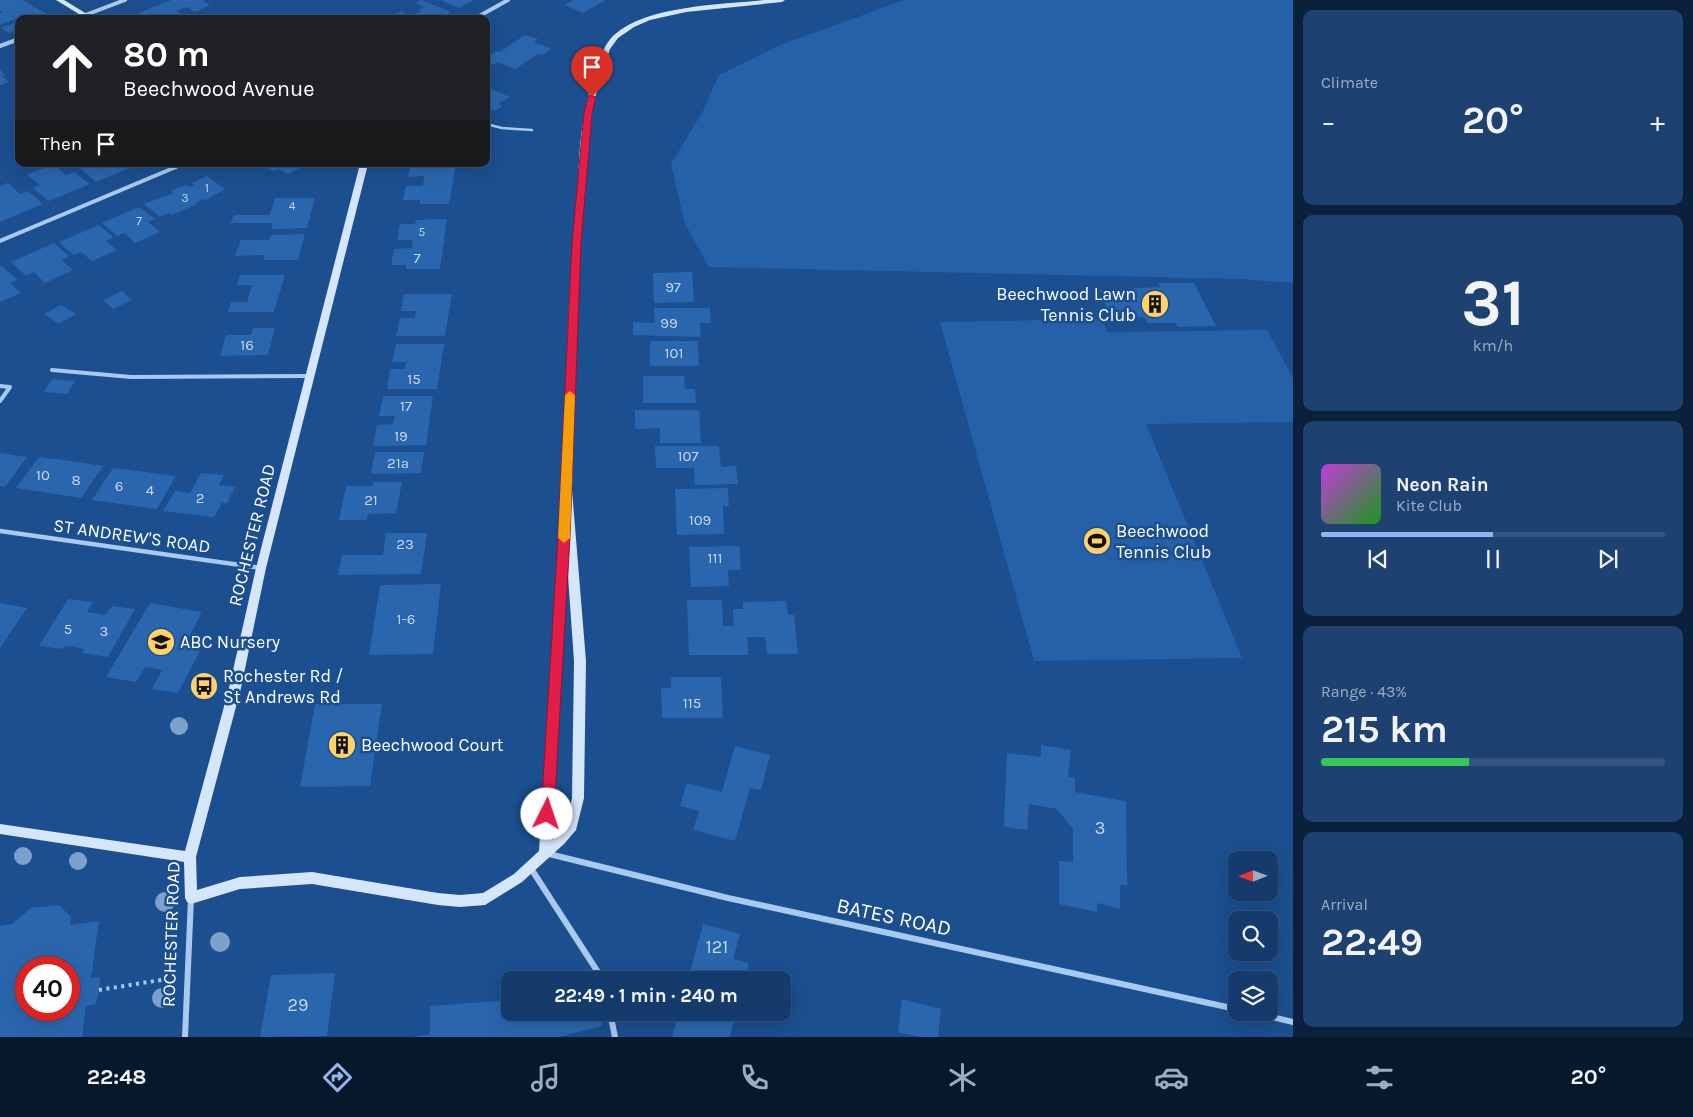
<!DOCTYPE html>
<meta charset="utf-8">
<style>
body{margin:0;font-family:Karla,sans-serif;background:#1d4271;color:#f1f3f6;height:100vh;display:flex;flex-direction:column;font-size:19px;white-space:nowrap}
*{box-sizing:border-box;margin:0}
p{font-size:16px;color:#9dadc1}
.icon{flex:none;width:28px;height:28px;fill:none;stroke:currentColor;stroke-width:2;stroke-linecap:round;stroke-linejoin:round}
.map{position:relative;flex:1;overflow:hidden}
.drawer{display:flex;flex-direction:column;gap:10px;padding:10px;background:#0b203b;width:400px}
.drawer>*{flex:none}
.top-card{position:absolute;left:15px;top:15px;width:475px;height:152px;border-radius:10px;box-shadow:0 5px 20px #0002,0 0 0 1px #33557e;background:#202124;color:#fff;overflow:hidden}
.needle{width:32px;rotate:269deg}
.tools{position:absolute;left:1228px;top:851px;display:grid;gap:10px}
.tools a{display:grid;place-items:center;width:50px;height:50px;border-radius:10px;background:#143b6b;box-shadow:0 5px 20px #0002,0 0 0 1px #33557e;font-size:25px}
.speed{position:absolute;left:15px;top:956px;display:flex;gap:10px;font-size:25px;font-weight:700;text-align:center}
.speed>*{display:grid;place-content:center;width:65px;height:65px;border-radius:50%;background:#143b6b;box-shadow:0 5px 20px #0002,0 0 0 1px #33557e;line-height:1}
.speed .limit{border:8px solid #d22;background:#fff;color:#111}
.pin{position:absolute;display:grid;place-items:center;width:42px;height:42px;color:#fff;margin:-51px -21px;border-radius:50% 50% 50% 0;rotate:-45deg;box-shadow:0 0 5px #0007}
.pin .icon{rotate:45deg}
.me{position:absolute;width:55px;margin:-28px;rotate:4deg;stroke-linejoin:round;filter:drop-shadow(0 0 4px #0008)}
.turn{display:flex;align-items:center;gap:18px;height:105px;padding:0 25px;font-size:22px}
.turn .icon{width:65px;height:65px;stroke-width:2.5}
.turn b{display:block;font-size:35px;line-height:42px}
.then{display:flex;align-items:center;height:48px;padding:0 25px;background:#0003;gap:10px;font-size:19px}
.big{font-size:38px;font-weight:700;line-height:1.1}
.drawer .card{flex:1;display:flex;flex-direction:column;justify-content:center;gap:8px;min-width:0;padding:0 18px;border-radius:10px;background:#1d4271}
.drawer .dial{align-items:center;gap:0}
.dial b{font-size:65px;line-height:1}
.song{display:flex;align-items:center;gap:15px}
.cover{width:60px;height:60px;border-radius:8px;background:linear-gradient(135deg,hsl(290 70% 55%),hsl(120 70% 35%))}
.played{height:5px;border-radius:2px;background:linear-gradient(90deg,#95b2f1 50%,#33557e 50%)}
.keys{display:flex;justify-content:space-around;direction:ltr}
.heat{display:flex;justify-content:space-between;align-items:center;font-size:28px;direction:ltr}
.charge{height:8px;border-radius:4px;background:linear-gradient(90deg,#34c759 43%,#33557e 0)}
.trip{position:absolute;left:501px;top:971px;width:290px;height:50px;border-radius:10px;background:#143b6b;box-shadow:0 5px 20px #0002,0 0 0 1px #33557e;font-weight:700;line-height:50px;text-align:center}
.dock{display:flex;height:80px;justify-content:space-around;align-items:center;background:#08182b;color:#9dadc1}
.dock .icon{width:35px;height:35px}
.dock .active{color:#95b2f1}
.dock b{font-size:22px;color:#f1f3f6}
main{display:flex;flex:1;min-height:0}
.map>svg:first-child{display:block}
</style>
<main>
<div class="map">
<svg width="1293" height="1037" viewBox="0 0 1293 1037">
<rect width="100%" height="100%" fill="#1b4f8f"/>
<path fill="#2461a8" d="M904,0H1293V283L1240,279L709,267L685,224L671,164L703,111L719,75L778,46Z
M1102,319L1107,332L1267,330L1293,378V422L1146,424L1242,658L1034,661L940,322Z"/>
<path fill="#2a66ad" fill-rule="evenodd" d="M0,0H22L49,15V17L16,19L0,25V14L4,12L0,11Z
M171,0H206L203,1L210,5L195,12L187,7L176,11L187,17L184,19H150L139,13Z
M421,0L451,12L438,19H398L391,16L401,11L412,16L421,11L418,10L424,7L415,3Z
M440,0H474L459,8Z
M573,0H606L583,13L565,5Z
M19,21V29L9,33L1,28Z
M525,35L538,39L534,42L552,49L542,55L538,54L515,69L498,62L494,65L486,62V57L497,51L500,52Z
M0,70L6,75L2,76L9,82L0,85Z
M486,87L510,97L498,104L503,106L495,111L486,108Z
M53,164L66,175L74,172L90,184L49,201L33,188L40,185L27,175Z
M82,164H128L132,167L96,182L80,168L85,166Z
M260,164H308L288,174L278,169L273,171Z
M411,164H456L449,204H420V200H403L406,186H423L424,176L408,177Z
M207,176L225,189L206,200L204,199L195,203L197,204L172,215L170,213L160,217L144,204L174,193L171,191L186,185L189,187L194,185L192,183Z
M8,183L20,194L28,191L43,204L0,222V186Z
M275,198H315L307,228L271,229L273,223H230L234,215H270Z
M139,207L155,219L148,222L160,232L135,243L124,233L117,236L102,223Z
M447,219L440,269H406V265H391L394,249L412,248L413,240H397L400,224H415L416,220Z
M99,225L113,237L106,241L117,250L92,261L81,252L74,255L59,242Z
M305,234L298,260H263L265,255L235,256L241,240H269L271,235Z
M54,243L69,256L62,260L73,270L45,283L34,272L26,276L11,262Z
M2,266L17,280L10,283L21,293L0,302V267Z
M692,272L694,302L654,303L653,273Z
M240,275H285L274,312H228L231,302H247L252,285H237Z
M1158,283H1194L1216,326L1178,327L1176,323H1147L1144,317L1111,318L1100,290L1160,287Z
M122,291L132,300L113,309L103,300Z
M404,294H452L445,336H396L400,318H415L416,311H401Z
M61,305L76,314L59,324L44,314Z
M654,308H710L711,323H700L701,337L633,335V322L655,323Z
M253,328H275L268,355L220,356L226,335H251Z
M650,341H698L699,366H650Z
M396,344H444L437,389H387L390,369H405L406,362H392Z
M643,376H684L685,389H695L696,403H643Z
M52,379L75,381L67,394L44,392Z
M383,396H433L426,445L373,446L377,425L393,424L395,416H379Z
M635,410H699L701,443H660V428L635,429Z
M655,446H719L721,467L736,466L738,484L695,485L694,468H656Z
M375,452H424L421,473L371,474Z
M0,453L27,457L5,487L0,486Z
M39,457L71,461L103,466L81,498L16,488Z
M113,468L145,472L176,476L157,509L92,500Z
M201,473L224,475L219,485L235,487L227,503H222L214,517L163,511L175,491L190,493Z
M373,482H402L396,513L368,514L367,520H339L346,486H373Z
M728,488L729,506H723L724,534L677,535L675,489Z
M386,533H427L421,574L338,575L342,555H383Z
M739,546L741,570H728L729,586L691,587L689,547Z
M441,584L433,654L369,655L380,585Z
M68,599L93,602L87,612L106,615L112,606L135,609L108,657L82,653L84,649L76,647L64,646L63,649L39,646Z
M687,600H722L723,626H734L733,609H743V602L786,601L788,615H794L798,654H767L765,637H747L748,655H689Z
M0,603L27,608L0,648Z
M150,603L202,612L191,633L199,634L191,649L200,651L178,693L152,689L162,670L145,667L136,682L106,677Z
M671,677H721L723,718H662L661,688H671Z
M315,704H382L370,786L300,787Z
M1041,745L1071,750L1068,777L1075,778V792L1126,801L1127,885H1120V909L1097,903V912L1059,904V861L1073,862V829L1057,809L1029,804L1027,830L1004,827L1007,753L1041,757Z
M735,746L770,755L761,790L750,788L735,841L693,830L699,811L680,806L687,783L722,792Z
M59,905L71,917L70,925L99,921L91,978L100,977L99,990L96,1004L86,1006L82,1037H0V926L12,924L31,908ZM26,968H69V1010H26Z
M703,924L740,934L733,959L749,963L744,980H688Z
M588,969L591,980H547V979Z
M335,973L327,1036L260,1037L271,975Z
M510,988V1012H599L602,1026L559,1037H413L430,1034V1006L508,1000L505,990Z
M902,999L941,1009L938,1037H920L898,1032Z
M679,1012H736L730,1037H672Z"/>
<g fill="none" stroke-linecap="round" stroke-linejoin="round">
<path stroke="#a9c9ee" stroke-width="4" stroke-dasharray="3 4.5" stroke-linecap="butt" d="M99,990L167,979"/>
<path stroke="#a9c9ee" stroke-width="2.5" d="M486,124L502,128L532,130"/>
<path stroke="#a9c9ee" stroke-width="4" d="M52,370L131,377L310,376
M0,386L10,387L0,401"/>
<path stroke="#a9c9ee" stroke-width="4" d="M75,19L125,0
M474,19L508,0
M0,46L19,39
M0,241L183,164"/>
<path stroke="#a9c9ee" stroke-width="4.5" d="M0,531L261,568"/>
<path stroke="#a9c9ee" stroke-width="6" d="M545,853L728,898L1236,1009
M530,867L603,980
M610,1012L615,1037
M1251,1012L1293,1022
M185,1037L191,898"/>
<path fill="#d6e6fa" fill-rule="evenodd" d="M56,0H64L95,19H87Z
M764,0H785L782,2L686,12L650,20L634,27L618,38L610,49L599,81L592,113L580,244L572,490L586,661L584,798L576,830L564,844L522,882L485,905L460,907L438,905L312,884L240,889L191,904L187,902L185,898L184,862L0,834V824L185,851L229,688L256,568L360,164H368L266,568L241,688L196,857L197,890L240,877L312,872L438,893L460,895L483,893L514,874L539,851L559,531L560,528H565L562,490C566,392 567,293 577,195C579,168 579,139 585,112C589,90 598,50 614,35C648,5 720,5 764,0ZM567,562L574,661L572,798L566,824L552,840Z"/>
</g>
<g fill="#7ea0ca">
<circle cx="179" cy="726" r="9"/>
<circle cx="23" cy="856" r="9"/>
<circle cx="78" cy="861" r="9"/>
<circle cx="165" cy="902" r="10"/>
<circle cx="220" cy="942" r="10"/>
<circle cx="162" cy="998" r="10"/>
</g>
<path fill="#e11d48" stroke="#92132f" d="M589,95L596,97L592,113L581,244L570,537L554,814L552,818L547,820L543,818L541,814L558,537L572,244L584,113Z"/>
<path fill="#f59e0b" d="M570,391L575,395L570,538L564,543L558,538L565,395Z"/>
<defs>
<symbol id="building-disc" viewBox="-11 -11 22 22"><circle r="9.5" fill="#ffd166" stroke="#1b4f8f"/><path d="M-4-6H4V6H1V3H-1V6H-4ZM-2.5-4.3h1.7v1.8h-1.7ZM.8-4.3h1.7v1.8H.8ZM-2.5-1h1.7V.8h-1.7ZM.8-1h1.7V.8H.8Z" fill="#111"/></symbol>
<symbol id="stadium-disc" viewBox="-11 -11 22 22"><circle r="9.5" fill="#ffd166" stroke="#1b4f8f"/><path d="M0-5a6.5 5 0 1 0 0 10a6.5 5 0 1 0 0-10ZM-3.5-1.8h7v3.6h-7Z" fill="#111"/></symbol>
<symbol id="school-disc" viewBox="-11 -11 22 22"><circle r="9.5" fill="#ffd166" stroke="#1b4f8f"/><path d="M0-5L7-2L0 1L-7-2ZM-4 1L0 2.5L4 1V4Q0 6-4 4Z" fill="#111"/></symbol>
<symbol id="bus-disc" viewBox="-11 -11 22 22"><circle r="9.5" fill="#ffd166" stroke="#1b4f8f"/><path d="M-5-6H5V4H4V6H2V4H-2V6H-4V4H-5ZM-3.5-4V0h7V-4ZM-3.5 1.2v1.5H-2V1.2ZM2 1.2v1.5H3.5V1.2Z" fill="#111"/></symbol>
</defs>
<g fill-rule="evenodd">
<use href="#building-disc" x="1139" y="288" width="32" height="32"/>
<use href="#stadium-disc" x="1081" y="525" width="32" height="32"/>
<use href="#school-disc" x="145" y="626" width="32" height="32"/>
<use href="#bus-disc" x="188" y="670" width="32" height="32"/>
<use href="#building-disc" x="326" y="729" width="32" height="32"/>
</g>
<g text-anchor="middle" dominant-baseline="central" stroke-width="5" stroke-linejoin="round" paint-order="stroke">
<g font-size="12" fill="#cad9ea">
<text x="207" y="188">1</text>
<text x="185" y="198">3</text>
<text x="292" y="206">4</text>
<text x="139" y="221">7</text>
<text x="422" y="232">5</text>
</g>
<g font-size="15" fill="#cad9ea">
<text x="417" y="258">7</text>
<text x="673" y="287">97</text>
<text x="669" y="323">99</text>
<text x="247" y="345">16</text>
<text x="674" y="353">101</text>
<text x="414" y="379">15</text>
<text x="406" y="406">17</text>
<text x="401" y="436">19</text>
<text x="688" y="456">107</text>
<text x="398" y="463">21a</text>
<text x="43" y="475">10</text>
<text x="76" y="480">8</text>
<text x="119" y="486">6</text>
<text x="150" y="490">4</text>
<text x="200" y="498">2</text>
<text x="371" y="500">21</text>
<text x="700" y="520">109</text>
<text x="405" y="544">23</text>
<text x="715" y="558">111</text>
<text x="406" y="619">1-6</text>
<text x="68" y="629">5</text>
<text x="104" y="631">3</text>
<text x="692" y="703">115</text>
</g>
<g font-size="18" fill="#fff" stroke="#1b4f8f" text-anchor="start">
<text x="1136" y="294" text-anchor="end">Beechwood Lawn<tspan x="1136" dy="21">Tennis Club</tspan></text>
<text x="1116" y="531">Beechwood<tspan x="1116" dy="21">Tennis Club</tspan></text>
<text x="180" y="642">ABC Nursery</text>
<text x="223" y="676">Rochester Rd /<tspan x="223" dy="21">St Andrews Rd</tspan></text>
<text x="361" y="745">Beechwood Court</text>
</g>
<g font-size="18" fill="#fff" stroke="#1b4f8f">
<text transform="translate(252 535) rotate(-76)">ROCHESTER ROAD</text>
<text transform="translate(132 536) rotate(8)">ST ANDREW'S ROAD</text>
<text transform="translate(171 934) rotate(-88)">ROCHESTER ROAD</text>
</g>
<g font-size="18" fill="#cad9ea">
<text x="1100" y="828">3</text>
<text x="717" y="947">121</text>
<text x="298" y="1005">29</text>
</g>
<g font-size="21" fill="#fff" stroke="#1b4f8f">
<text transform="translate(894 917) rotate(12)">BATES ROAD</text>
</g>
</g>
</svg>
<div class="tools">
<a><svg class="needle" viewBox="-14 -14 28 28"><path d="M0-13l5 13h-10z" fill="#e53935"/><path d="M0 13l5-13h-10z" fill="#9dadc1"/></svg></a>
<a><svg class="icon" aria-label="search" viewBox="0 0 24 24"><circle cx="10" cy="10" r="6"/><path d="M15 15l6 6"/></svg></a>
<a><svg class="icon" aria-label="layers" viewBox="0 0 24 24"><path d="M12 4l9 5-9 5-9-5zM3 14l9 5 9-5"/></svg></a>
</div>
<div class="speed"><div class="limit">40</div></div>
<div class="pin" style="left:592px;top:97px;background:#d93025"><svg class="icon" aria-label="arrive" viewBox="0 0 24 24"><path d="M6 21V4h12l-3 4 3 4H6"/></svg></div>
<svg class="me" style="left:547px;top:814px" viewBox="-20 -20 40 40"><circle r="19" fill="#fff"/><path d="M0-13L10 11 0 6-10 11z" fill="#e11d48"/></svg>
<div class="trip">22:49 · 1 min · 240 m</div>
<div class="top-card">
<div class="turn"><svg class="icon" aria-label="ahead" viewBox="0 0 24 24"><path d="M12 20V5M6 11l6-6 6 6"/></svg><div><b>80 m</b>Beechwood Avenue</div></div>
<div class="then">Then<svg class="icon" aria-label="arrive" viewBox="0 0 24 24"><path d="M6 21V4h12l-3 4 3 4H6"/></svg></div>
</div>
</div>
<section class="drawer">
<div class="card"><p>Climate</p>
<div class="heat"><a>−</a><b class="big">20°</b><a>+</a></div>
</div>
<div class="card dial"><b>31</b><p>km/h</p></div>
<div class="card">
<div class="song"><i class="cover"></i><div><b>Neon Rain</b><p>Kite Club</p></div></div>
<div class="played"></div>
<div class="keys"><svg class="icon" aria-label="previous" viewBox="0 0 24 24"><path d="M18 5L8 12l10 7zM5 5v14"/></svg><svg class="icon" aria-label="pause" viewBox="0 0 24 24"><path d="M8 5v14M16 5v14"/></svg><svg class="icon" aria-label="next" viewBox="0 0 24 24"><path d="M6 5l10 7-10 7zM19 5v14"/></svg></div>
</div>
<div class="card"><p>Range · 43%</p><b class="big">215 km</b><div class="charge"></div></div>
<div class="card"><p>Arrival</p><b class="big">22:49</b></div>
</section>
</main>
<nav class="dock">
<b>22:48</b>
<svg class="icon active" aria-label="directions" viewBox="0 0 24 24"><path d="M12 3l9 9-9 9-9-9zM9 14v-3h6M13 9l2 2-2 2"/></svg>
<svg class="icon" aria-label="music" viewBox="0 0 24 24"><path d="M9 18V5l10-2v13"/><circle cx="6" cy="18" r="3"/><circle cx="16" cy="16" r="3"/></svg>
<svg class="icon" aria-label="phone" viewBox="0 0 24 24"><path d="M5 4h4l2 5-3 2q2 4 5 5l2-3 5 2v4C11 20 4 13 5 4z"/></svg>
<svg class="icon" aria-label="climate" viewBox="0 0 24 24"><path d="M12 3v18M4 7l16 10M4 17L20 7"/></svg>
<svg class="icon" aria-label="car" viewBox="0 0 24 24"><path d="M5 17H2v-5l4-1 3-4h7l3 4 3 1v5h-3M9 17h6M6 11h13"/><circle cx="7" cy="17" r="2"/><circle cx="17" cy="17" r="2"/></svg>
<svg class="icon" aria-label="filters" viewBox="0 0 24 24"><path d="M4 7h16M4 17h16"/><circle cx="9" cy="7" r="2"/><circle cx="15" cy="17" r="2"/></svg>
<b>20°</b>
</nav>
